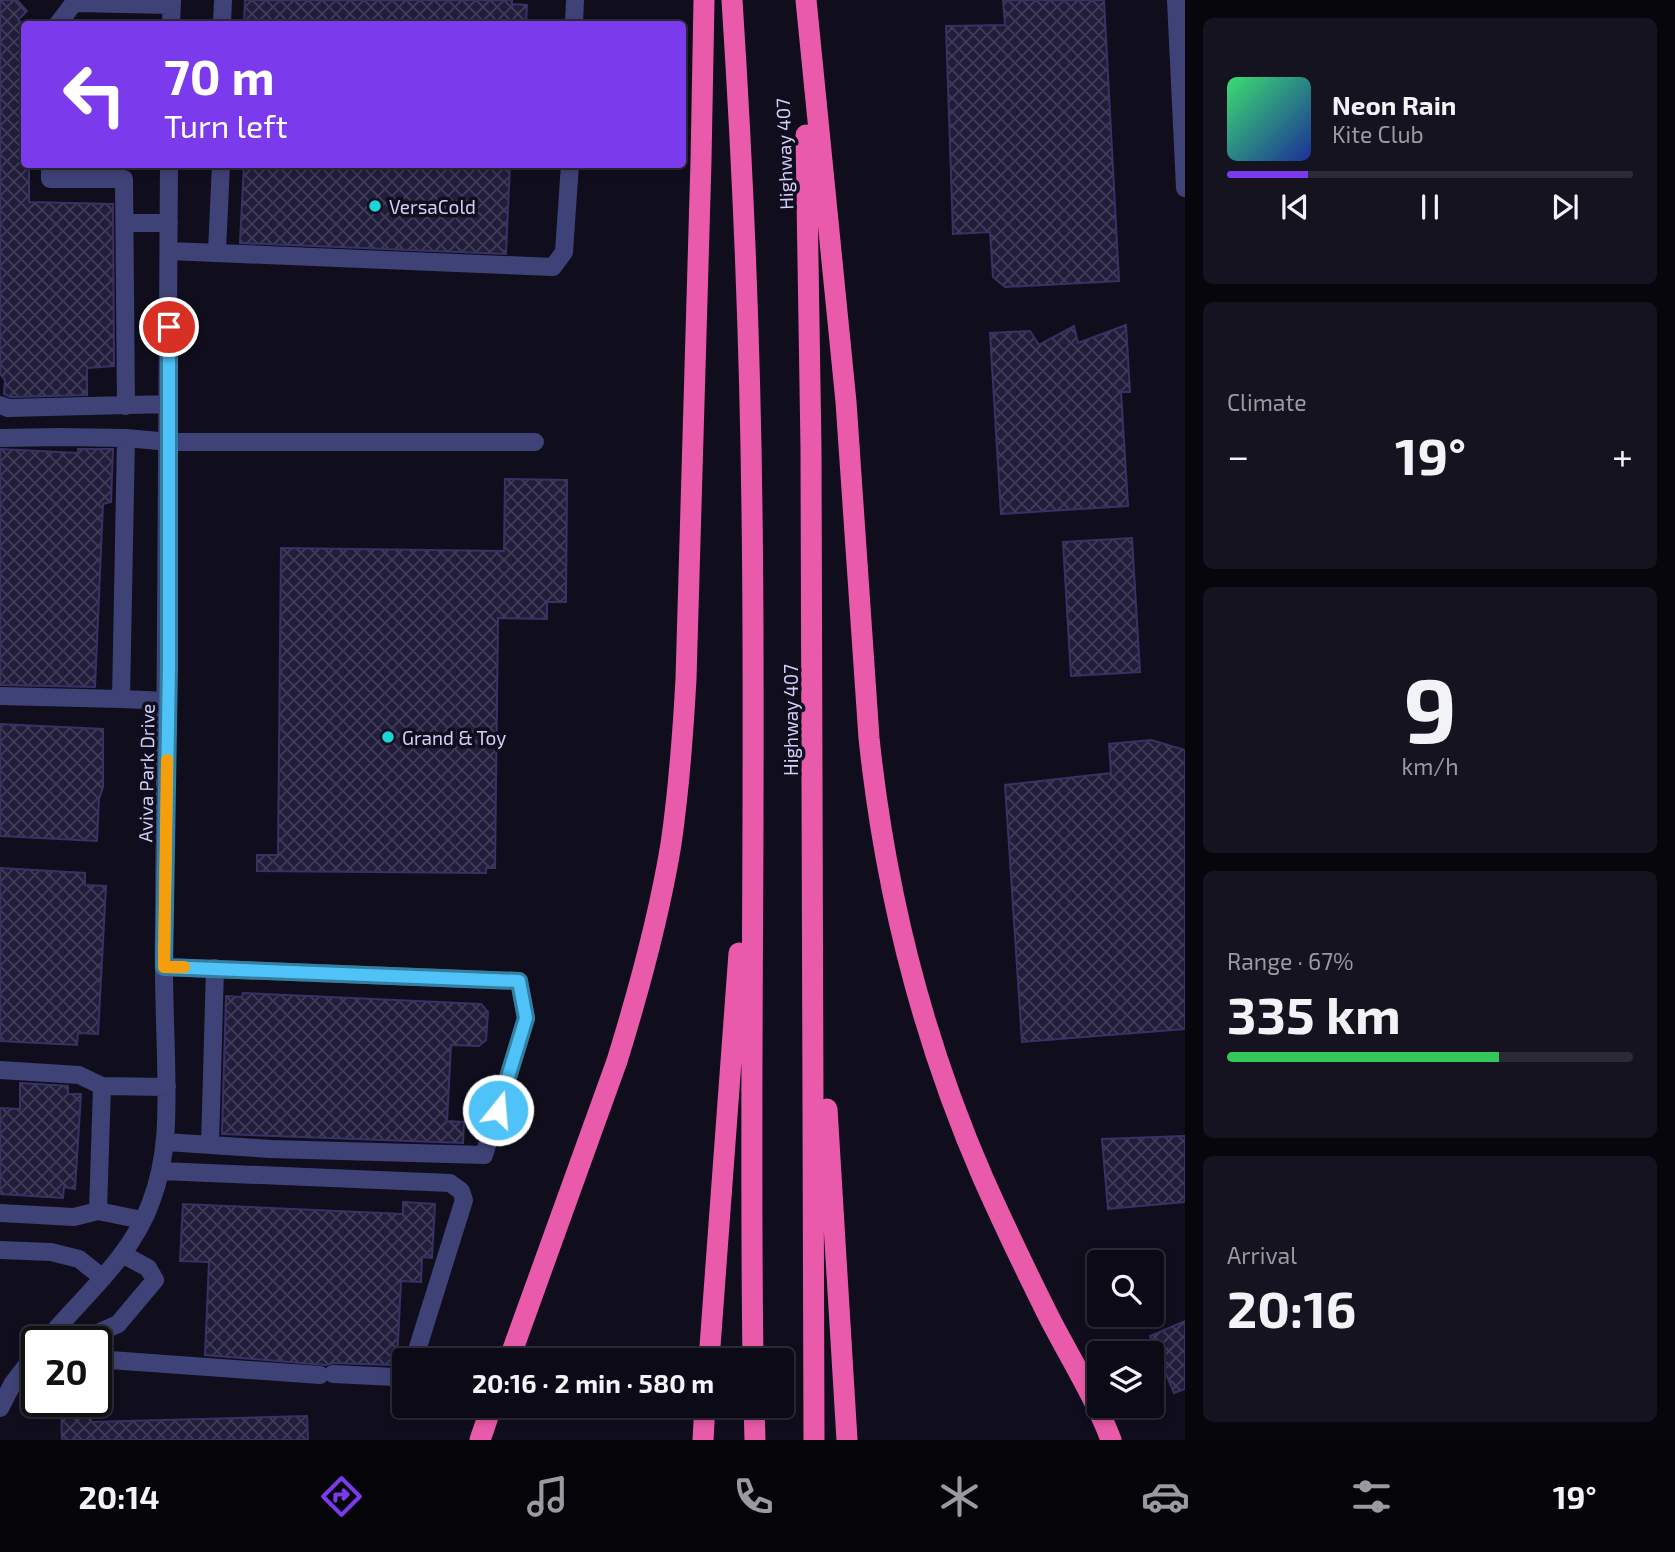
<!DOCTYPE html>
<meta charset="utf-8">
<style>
body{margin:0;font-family:"Exo 2",sans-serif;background:#15131f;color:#f1f3f6;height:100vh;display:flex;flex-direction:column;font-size:26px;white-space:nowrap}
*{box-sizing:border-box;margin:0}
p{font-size:23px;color:#9a9aa1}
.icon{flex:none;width:38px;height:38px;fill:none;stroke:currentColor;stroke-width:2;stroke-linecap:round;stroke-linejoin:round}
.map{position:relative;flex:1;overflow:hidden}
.panel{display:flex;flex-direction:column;gap:18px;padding:18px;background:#07060c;width:490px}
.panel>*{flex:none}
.hud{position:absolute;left:21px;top:21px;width:665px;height:147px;border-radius:7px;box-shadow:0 4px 10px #0003,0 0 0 2px #2c2b35;background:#7c3aed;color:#fff;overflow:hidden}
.tools{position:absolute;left:1087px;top:1250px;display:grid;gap:14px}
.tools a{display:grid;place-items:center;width:77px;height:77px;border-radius:7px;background:#0c0a16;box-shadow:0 4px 10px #0003,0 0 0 2px #2c2b35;font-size:35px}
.speed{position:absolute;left:21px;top:1326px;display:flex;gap:14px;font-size:35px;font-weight:700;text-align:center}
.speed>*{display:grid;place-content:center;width:91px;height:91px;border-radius:50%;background:#0c0a16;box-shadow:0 4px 10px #0003,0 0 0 2px #2c2b35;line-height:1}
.speed .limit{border:4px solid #111;border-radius:10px;background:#fff;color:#111}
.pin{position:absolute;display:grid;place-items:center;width:60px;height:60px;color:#fff;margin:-30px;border:4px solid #fff;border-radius:50%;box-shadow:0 2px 7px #0007}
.me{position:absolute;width:77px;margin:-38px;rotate:17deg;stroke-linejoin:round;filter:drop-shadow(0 0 5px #0008)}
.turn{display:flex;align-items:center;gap:24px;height:147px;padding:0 28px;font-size:32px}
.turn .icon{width:91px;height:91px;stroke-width:2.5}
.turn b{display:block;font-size:49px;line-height:60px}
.big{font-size:52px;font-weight:700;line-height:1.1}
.panel .widget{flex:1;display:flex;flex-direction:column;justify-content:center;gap:10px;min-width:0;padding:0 24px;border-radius:10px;background:#15131f}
.panel .dial{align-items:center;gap:0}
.dial b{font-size:91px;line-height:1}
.song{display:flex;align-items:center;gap:21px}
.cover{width:84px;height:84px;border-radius:10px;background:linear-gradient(135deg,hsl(140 70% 55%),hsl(230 70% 35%))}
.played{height:7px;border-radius:4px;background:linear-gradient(90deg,#7c3aed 20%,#2c2b35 20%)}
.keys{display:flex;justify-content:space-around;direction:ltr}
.heat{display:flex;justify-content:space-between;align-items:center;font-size:38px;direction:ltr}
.charge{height:10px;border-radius:5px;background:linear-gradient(90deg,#34c759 67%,#2c2b35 0)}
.trip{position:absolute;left:392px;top:1348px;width:402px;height:70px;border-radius:7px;background:#0c0a16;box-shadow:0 4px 10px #0003,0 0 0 2px #2c2b35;font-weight:700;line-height:70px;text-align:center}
.tab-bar{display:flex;height:112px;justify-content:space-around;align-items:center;background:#050409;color:#9a9aa1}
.tab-bar .icon{width:49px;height:49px}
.tab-bar .selected{color:#7c3aed}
.tab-bar b{font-size:32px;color:#f1f3f6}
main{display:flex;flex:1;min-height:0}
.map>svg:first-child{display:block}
</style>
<main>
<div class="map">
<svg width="1185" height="1440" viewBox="0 0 1185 1440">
<defs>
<pattern id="building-cross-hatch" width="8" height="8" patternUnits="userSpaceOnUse" patternTransform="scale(1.75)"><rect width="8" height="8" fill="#211d3b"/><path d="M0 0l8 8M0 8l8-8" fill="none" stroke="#403d58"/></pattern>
</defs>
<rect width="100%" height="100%" fill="#100e1d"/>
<path fill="url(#building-cross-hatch)" stroke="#383264" stroke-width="2" d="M0,0H17L27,11L18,20L24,25V164H29V202L113,204L114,366L87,368V395L10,397L4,394L5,380L0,374Z
M245,0H512V4L527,5L526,24H244Z
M1003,0H1104L1119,281L1005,287L993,277L990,232L953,234L946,26L1005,25Z
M244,164H510L506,254L240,243Z
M1126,325L1130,392H1121L1128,506L1001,514L990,333L1030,331L1039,345L1074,326L1078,343Z
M0,449L78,453V449H113L111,502L103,504L95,687L0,685Z
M505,479L567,480L566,602H547V619L498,618L495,868H486V873L257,871V855H278L281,548L504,551Z
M1132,538L1140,672L1071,676L1063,542Z
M0,724L103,729V787L99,799L97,841L0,836Z
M1151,740L1185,750V1029L1022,1042L1005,785L1111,773L1109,744Z
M0,868L85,873V885L106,886L98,1034L78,1033L77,1045L0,1041Z
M243,993L481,1004L488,1012L486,1040L479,1046L451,1045L447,1121L464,1122L463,1143L222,1134L226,996L242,997Z
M20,1083L68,1086V1094H81L75,1189L64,1187L63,1198L0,1194V1108L20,1109Z
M1185,1136V1202L1108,1209L1102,1139Z
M403,1202L435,1204L432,1258L422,1257L421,1282L401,1281L397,1361L391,1365L334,1363L326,1365L205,1355L209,1262L180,1261L183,1204L403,1214Z
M1185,1321V1389L1174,1393L1150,1336Z
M91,1403V1422L307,1416L308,1440H62L61,1404Z"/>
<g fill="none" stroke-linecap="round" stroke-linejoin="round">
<path stroke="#3f4276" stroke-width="18" d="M1176,0L1185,188
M76,3L172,5
M58,24L76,0
M171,24L172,0
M222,24L223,0
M574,24L575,0
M50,164V179H124L126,406
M126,223H169
M169,251L553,267L564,252L570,164
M217,251L221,164
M0,405L8,408L169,404
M0,438L61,437L126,438
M0,696L121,699
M168,701L121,699L126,438L169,442H535
M164,967L519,981L526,1019L484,1155L271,1149L166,1142
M0,1070L79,1075L102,1086L167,1087
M102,1086L98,1211L142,1220
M210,1145L215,968
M161,1171L450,1183L461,1191L464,1200L414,1360
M0,1213L74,1217L98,1211
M0,1250L51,1252L79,1259L103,1278
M45,1342C82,1297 131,1258 151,1202C169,1155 167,1107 166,1057C165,1014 163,972 164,929C168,674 169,419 169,164
M84,1342L89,1337L118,1324L155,1280L148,1268L122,1254
M96,1359L320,1375
M333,1374L395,1377L404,1370
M0,1408L13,1383L37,1352"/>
<path stroke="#e95baa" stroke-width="21" d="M732,0C743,170 750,341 752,512C756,795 749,1077 753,1360
M806,0L846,402L869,738C885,890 922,1038 983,1178C1004,1225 1026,1271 1049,1317C1070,1358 1095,1397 1111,1440
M806,135L811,449L814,1440
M827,1109L847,1440
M509,1360L617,1061C639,990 659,917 671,844C679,789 683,734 686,679L701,161L704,0
M709,1360L739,953
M754,1405L755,1440
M480,1440L492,1405
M703,1440L705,1405"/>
</g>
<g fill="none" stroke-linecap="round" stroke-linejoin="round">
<defs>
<path id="route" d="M169,327V666L164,967L519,981L526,1018L498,1110"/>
</defs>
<use href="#route" stroke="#337fa1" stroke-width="18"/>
<use href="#route" stroke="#4fc3f7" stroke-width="12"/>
<path stroke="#f59e0b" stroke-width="12" d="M167,760L164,967H184"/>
</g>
<g fill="#1cd5d9" stroke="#100e1d" stroke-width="2.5">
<circle cx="375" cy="206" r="7"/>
<circle cx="388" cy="737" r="7"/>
</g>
<g text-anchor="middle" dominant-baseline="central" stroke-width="7" stroke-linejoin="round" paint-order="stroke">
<g font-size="19" fill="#d2d0f9" stroke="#100e1d">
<text transform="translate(784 154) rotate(-92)">Highway 407</text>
<text transform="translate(790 720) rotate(-90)">Highway 407</text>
<text transform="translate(146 773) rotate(-89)">Aviva Park Drive</text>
</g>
<g font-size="19" fill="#d2d0f9" stroke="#100e1d" text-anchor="start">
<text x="389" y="206">VersaCold</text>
<text x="402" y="737">Grand &amp; Toy</text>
</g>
</g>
</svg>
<div class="tools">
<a><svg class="icon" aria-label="search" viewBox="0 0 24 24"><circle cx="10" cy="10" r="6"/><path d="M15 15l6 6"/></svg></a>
<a><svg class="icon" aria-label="layers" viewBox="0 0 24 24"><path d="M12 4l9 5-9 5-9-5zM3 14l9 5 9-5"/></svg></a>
</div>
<div class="speed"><div class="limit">20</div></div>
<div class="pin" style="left:169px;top:327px;background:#d93025"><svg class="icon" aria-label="arrive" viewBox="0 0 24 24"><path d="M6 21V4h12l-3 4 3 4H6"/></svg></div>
<svg class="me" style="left:498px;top:1110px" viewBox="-20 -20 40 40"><circle r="17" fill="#4fc3f7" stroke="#fff" stroke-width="3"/><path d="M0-11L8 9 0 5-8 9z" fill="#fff"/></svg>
<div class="trip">20:16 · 2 min · 580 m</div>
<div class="hud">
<div class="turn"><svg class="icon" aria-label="left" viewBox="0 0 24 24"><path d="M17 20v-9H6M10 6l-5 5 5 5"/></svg><div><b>70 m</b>Turn left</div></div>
</div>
</div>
<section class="panel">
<div class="widget">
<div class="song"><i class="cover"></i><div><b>Neon Rain</b><p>Kite Club</p></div></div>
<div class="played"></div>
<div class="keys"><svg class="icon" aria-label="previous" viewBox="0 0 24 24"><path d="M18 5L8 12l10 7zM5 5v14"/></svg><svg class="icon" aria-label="pause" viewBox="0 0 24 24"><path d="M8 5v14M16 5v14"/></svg><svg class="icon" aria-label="next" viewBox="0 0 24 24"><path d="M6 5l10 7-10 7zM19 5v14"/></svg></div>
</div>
<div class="widget"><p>Climate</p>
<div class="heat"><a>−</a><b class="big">19°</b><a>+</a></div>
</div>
<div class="widget dial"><b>9</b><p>km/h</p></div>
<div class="widget"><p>Range · 67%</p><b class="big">335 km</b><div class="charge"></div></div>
<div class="widget"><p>Arrival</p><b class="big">20:16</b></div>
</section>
</main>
<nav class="tab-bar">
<b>20:14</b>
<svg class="icon selected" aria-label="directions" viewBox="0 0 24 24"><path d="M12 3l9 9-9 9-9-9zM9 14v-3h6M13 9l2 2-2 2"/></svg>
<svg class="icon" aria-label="music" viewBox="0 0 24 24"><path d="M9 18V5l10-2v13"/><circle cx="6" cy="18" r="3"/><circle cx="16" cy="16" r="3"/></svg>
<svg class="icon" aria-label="phone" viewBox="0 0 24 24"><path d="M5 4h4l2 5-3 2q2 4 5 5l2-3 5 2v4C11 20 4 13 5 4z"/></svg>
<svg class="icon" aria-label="climate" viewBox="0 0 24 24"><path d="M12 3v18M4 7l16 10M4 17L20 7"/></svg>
<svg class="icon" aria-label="car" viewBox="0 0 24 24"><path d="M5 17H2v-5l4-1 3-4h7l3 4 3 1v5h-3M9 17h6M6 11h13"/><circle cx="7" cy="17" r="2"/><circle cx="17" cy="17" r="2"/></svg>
<svg class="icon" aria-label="filters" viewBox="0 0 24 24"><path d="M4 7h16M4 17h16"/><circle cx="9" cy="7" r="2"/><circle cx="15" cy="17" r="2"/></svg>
<b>19°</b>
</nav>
